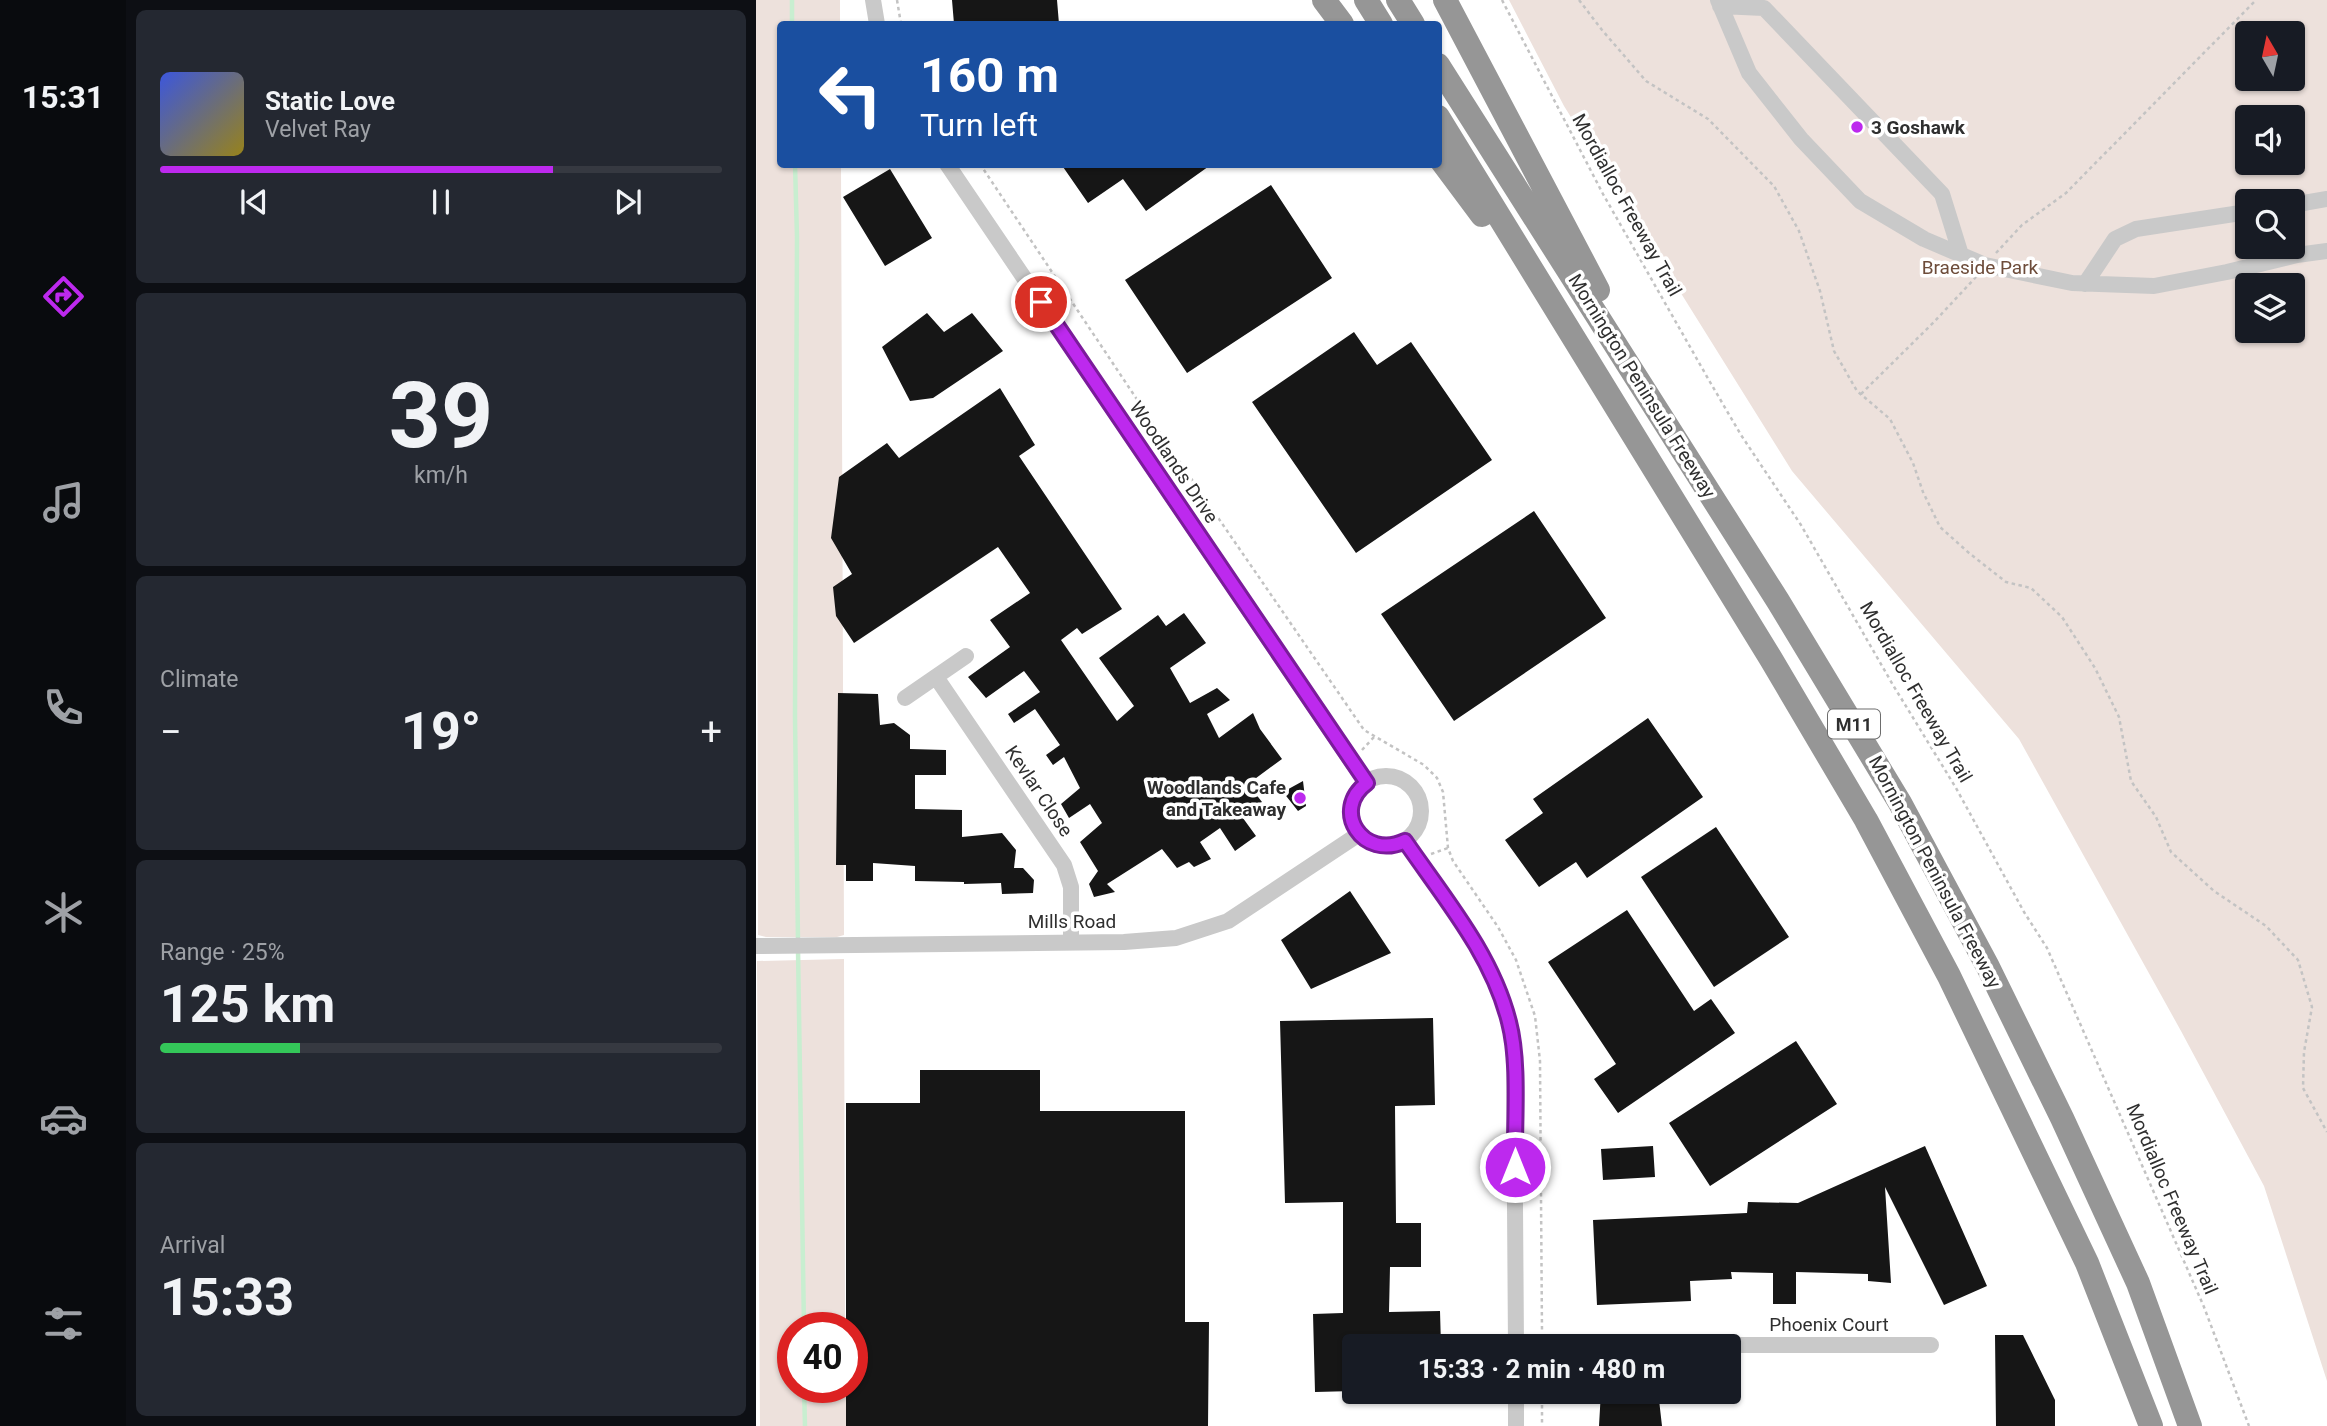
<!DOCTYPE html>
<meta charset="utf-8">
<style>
body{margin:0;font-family:Roboto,sans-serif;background:#242831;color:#f1f3f6;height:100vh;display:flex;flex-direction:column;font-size:26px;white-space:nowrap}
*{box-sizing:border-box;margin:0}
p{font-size:23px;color:#9ea1a6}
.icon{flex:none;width:38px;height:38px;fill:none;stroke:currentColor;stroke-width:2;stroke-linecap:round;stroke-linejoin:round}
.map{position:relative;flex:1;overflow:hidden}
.drawer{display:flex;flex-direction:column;gap:10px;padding:10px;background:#0d0f14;width:630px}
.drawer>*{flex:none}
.banner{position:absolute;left:21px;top:21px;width:665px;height:147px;border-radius:7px;box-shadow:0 2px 5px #0004;background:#1a4fa0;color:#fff;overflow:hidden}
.needle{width:46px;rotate:351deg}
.buttons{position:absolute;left:1479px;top:21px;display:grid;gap:14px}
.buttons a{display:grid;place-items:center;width:70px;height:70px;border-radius:7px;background:#171b24;box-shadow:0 2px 5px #0004;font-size:35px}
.speed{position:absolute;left:21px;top:1312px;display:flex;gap:14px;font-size:35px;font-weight:700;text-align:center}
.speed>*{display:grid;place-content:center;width:91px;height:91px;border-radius:50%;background:#171b24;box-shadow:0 2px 5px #0004;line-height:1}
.speed .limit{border:10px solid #d22;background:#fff;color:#111}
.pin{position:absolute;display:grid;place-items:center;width:60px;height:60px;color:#fff;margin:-30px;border:4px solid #fff;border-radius:50%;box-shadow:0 2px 7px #0007}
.me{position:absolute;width:77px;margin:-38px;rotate:0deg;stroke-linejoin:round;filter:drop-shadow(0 0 5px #0008)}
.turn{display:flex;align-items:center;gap:24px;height:147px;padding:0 28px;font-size:32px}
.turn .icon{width:91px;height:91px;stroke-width:2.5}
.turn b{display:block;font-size:49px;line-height:60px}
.big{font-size:52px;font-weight:700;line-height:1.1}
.drawer .tile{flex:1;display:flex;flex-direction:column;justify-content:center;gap:10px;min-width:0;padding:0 24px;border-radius:10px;background:#242831}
.drawer .dial{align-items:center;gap:0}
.dial b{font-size:91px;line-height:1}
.song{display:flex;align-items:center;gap:21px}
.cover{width:84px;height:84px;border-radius:10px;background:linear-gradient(135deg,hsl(230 70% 55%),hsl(50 70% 35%))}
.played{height:7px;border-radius:4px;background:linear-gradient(90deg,#bd29ee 70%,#363941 70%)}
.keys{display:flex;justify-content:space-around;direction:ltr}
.heat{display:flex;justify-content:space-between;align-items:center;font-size:38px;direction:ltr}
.charge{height:10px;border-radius:5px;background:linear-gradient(90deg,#34c759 25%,#363941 0)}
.trip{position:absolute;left:586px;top:1334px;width:399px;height:70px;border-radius:7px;background:#171b24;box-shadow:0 2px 5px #0004;font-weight:700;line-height:70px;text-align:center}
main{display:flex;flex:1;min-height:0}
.tabs{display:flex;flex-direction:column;width:126px;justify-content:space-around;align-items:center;background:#090b0e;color:#9ea1a6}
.tabs .icon{width:49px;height:49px}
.tabs .current{color:#bd29ee}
.tabs b{font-size:32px;color:#f1f3f6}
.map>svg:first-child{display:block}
</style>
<main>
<nav class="tabs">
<b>15:31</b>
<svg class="icon current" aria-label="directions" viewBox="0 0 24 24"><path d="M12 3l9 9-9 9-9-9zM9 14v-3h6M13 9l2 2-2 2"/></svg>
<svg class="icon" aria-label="music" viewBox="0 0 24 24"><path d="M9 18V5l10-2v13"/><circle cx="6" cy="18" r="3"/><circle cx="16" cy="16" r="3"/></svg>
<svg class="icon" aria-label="phone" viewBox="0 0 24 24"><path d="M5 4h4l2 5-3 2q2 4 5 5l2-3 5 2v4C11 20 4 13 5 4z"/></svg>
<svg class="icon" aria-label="climate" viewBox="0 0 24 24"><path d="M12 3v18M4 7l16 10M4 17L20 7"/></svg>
<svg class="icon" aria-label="car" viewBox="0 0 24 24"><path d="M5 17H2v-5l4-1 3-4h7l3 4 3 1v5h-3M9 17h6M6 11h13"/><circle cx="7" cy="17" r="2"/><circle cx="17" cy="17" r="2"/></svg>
<svg class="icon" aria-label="filters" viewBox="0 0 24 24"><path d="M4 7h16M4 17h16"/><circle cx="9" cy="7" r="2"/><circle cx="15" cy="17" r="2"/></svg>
</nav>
<section class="drawer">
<div class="tile">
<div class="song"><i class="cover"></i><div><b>Static Love</b><p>Velvet Ray</p></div></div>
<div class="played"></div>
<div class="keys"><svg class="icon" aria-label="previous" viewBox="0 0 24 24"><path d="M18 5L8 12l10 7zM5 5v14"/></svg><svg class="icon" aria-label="pause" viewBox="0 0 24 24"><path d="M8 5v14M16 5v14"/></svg><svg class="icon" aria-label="next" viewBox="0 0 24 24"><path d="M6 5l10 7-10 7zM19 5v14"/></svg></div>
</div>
<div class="tile dial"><b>39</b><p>km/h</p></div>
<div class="tile"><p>Climate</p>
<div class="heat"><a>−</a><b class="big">19°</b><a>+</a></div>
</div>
<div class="tile"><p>Range · 25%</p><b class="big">125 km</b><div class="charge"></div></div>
<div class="tile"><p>Arrival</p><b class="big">15:33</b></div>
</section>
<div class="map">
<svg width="1571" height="1426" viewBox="0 0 1571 1426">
<rect width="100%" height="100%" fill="#fff"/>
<path fill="#ede1dc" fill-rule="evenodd" d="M0,0H84V24H24V164L85,165L88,935L81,937H10L2,935Z
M753,0H1571V1381L1508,1186L1425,1031L1263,739L1036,471L808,106ZM1491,33H1536V79H1491ZM1491,117H1536V163H1491ZM1491,201H1536V247H1491ZM1491,285H1536V331H1491Z
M88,959L89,1328H37V1388H90V1426H4L1,961Z"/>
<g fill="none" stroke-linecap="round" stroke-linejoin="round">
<path stroke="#c8eed0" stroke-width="4.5" d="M36,0V24
M39,164L41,237L39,717L42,941
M42,949L48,1328
M48,1388L49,1426"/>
</g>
<path fill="#161616" d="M196,0H301L303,24H198Z
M305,164H456L390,211L367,179L332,203Z
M134,169L176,238L129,266L87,197Z
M515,185L576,278L431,373L369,280Z
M171,313L188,332L216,313L247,351L177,398L154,401L126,347Z
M598,332L621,365L655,342L736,460L600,553L496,402Z
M244,388L279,445L263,456L366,609L326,634L321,628L305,640L361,721L378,706L343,658L402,615L410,626L428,613L450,643L414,668L434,703L461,688L474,700L451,714L463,738L497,713L504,729L526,759L492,784L506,802L484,814L500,836L479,851L464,828L444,842L455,859L438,867L433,862L421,868L406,849L351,884L359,892L338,897L333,884L342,871L324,842L346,823L334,804L313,818L305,804L324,788L308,757L297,765L290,755L304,745L279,709L258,723L252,714L284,692L268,671L230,698L212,677L254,647L234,620L274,593L242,547L98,643L80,616L77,587L96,574L75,538L83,477L131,443L143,458Z
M778,511L850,618L698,721L625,614Z
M82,693L122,694L124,725L138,723L154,735V749L190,750V775H159V809L206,810V837L246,833L260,850L258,868H267L278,880L277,893L246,894L245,883L208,884V882L159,881V866L117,863V881H90V865H80Z
M892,718L947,797L831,878L820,862L783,887L749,840L787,813L777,799Z
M547,781L550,806L542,811L527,792Z
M960,827L1033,937L958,987L885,877Z
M594,891L635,953L555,989L525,940Z
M871,910L938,1011L955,999L979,1033L862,1113L838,1079L860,1064L792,962Z
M677,1018L679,1105L639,1106L640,1223H665V1267H634L633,1312L684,1311L685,1346H598V1391L559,1392L557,1314L587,1313V1202L529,1203L524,1021Z
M1040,1041L1081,1104L954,1186L913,1123Z
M164,1070H284V1111H429V1322H453L452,1426H90V1388H96V1328H90V1103H164Z
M897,1146L899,1177L847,1180L845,1149Z
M1169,1146L1231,1286L1188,1305L1129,1187L1135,1283L1112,1281V1274L1040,1272V1304H1017V1273L975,1272L976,1279L934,1281L935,1301L841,1305L837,1220L991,1213L992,1202L1042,1203Z
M1239,1335H1267L1299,1400V1426H1240Z
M845,1391H902L906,1426H843Z"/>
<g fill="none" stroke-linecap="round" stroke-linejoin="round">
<path stroke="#c3c3c3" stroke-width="2.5" stroke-dasharray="3.5 3.5" stroke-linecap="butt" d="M141,0L145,24
M746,0L847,194L954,382L985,435L1045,525L1137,685L1200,788L1268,912L1291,948L1448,1307L1493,1426
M823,0L846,30L890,81L952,119L1018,186L1043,231L1064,291L1078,351L1101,391L1134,419L1157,463L1167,492L1184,527L1213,553L1250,582L1275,588L1306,617L1339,668L1363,717L1375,781L1400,817L1415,852L1458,891L1510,926L1542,960L1556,1007L1548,1052L1547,1088L1571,1132
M224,164L388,410L608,730L668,765L681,778L687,792L692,848L697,861L742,927L760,960L779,1016L784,1061L786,1332
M1240,253L1266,225L1310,193L1500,0
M1105,394L1178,322L1220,277
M606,750L618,737
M675,854L692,848
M786,1391V1426"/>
<path stroke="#c9c9c9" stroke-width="16" d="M117,0L121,24
M962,0L993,73L1045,139L1104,201L1168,239L1229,265L1316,283L1398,286L1471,272L1541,255L1571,251
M964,6L1008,8L1186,194L1205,255
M191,164L610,783
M1536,205L1571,199
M1329,284L1359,239L1380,229L1491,212
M180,677L308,865L315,887V942
M149,698L210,656
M595 811a35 35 0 1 1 70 0a35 35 0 1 1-70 0Z
M649,841C688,898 736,954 753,1022C757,1035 757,1051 758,1064L760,1346
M0,946L368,942L420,938L472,921L603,834
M760,1345H1175
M760,1391V1426"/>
<path stroke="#969696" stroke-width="24" d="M568,0L586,24
M610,0L625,24
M642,0L657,24
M689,0L842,290
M682,65L1022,601L1144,803L1232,967L1306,1118L1382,1283L1434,1426
M682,117L1015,659L1110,820L1193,976L1331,1263L1395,1426
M682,156L726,215"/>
</g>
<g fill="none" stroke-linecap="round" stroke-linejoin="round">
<defs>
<path id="route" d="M285,302L611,783C574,810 607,861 649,841C688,898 736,954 753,1022C764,1064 758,1123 759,1167"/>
</defs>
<use href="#route" stroke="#7b1b9b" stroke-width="18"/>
<use href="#route" stroke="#bd29ee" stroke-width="12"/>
</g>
<g fill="#bd29ee" stroke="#fff" stroke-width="2.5">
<circle cx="1101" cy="127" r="7"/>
<circle cx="544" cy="798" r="7"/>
</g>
<g text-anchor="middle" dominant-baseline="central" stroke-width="7" stroke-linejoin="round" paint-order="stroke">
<rect fill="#fff" stroke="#6d6d6d" stroke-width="2" x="1072" y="709.5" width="52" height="29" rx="5"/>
<g font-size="18" font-weight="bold" fill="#2f2f2f">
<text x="1098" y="724">M11</text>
</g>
<g font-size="19" font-weight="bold" fill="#2f2f2f" stroke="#fff" text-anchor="start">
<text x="1115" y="127">3 Goshawk</text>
<text x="530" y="787" text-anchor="end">Woodlands Cafe<tspan x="530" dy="22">and Takeaway</tspan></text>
</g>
<g font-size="19" fill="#2f2f2f" stroke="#fff">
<text transform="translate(871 205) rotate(61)">Mordialloc Freeway Trail</text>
<text transform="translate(886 386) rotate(58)">Mornington Peninsula Freeway</text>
<text transform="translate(418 462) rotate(56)">Woodlands Drive</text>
<text transform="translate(1160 692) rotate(60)">Mordialloc Freeway Trail</text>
<text transform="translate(283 791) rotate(56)">Kevlar Close</text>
<text transform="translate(1179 872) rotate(62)">Mornington Peninsula Freeway</text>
<text x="316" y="921">Mills Road</text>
<text transform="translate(1416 1199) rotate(67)">Mordialloc Freeway Trail</text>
<text x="1073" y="1324">Phoenix Court</text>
</g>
<g font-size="19" fill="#6d4c3a" stroke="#fff">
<text x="1224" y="267">Braeside Park</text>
</g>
</g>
</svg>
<div class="buttons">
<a><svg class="needle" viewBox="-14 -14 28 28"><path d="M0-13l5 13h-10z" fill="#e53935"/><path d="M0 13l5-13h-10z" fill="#9ea1a6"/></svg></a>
<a><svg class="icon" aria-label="sound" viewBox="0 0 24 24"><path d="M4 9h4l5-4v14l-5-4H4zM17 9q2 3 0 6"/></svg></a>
<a><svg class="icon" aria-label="search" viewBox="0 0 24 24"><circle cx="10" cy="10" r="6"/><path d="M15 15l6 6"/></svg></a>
<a><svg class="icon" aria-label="layers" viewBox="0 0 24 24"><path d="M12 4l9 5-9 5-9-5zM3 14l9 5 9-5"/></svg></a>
</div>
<div class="speed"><div class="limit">40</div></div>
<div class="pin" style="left:285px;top:302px;background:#d93025"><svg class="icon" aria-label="arrive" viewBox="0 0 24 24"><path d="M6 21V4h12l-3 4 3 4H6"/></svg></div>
<svg class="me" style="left:759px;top:1167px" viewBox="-20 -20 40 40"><circle r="17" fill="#bd29ee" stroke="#fff" stroke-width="3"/><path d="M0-11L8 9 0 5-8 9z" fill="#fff"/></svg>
<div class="trip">15:33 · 2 min · 480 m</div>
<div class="banner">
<div class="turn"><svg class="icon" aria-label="left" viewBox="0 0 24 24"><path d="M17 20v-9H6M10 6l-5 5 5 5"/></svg><div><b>160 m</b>Turn left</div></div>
</div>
</div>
</main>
